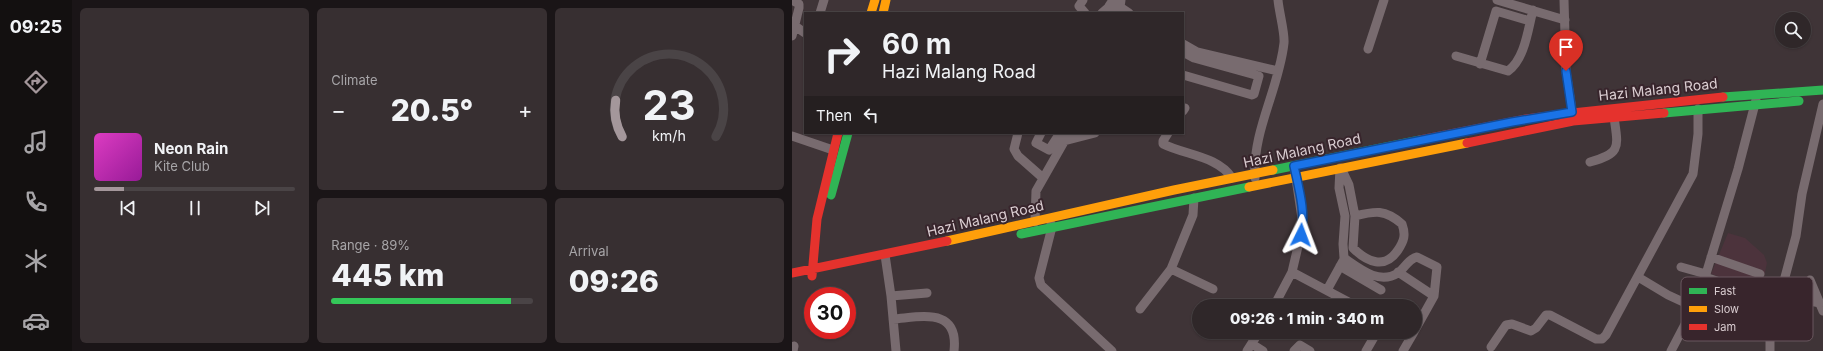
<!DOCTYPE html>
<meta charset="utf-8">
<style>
body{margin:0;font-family:Inter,sans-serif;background:#372f31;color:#f1f3f6;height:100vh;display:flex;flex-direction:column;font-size:15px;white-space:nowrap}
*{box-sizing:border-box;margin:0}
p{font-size:13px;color:#a7a5a8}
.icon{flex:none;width:22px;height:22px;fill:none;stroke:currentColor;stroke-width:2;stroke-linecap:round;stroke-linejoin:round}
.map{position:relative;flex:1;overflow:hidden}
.sheet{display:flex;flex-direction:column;gap:8px;padding:8px;background:#1a1517;width:720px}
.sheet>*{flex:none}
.top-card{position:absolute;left:12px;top:12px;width:380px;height:122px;border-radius:0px;box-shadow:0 1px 3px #0004,0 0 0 1px #4a4446;background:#2f2729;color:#f1f3f6;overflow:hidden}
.controls{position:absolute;left:983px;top:12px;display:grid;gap:8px}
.controls a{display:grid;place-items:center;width:36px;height:36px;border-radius:50%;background:#2f2729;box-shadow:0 1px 3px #0004,0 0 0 1px #4a4446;font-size:20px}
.speed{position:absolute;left:12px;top:287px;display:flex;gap:8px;font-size:20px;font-weight:700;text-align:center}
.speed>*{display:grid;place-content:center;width:52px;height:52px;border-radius:50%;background:#2f2729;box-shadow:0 1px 3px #0004,0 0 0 1px #4a4446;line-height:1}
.speed .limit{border:6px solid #d22;background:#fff;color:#111}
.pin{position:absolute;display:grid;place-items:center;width:34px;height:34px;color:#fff;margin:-41px -17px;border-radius:50% 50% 50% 0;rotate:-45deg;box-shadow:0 0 4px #0007}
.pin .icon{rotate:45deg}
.me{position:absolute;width:44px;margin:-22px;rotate:3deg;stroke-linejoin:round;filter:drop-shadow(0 0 3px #0008)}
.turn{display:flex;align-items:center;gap:14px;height:84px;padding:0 12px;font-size:18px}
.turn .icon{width:52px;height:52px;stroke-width:2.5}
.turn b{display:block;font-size:28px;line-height:34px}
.then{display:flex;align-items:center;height:38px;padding:0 12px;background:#0003;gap:8px;font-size:15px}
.big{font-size:30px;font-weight:800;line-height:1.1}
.sheet .card{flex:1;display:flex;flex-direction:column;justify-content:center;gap:6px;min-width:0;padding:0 14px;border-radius:6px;background:#372f31}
.sheet .dial{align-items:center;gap:0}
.dial svg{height:104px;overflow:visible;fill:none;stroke:#4a4446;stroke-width:7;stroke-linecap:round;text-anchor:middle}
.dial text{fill:#f1f3f6;stroke:none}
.song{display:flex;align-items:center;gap:12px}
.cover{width:48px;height:48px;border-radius:6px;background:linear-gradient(135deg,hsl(310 70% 55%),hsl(300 70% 35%))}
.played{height:4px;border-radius:2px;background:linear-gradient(90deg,#a4979b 15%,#4a4446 15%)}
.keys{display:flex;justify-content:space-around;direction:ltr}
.heat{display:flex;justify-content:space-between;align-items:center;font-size:22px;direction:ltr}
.charge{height:6px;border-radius:3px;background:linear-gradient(90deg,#34c759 89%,#4a4446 0)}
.sheet .tiles{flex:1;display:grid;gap:8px;grid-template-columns:repeat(3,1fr)}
.card:first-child{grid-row:span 2}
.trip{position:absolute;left:400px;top:299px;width:230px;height:40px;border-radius:20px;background:#2f2729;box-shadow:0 1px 3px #0004,0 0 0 1px #4a4446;font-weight:800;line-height:40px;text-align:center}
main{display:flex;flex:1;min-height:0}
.menu{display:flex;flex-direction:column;width:72px;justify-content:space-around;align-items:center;background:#131010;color:#a7a5a8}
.menu .icon{width:28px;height:28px}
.menu .active{color:#a4979b}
.menu b{font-size:18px;color:#f1f3f6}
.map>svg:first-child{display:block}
</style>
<main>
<nav class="menu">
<b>09:25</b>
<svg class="icon active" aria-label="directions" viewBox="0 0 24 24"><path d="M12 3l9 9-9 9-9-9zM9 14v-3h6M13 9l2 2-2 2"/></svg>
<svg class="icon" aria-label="music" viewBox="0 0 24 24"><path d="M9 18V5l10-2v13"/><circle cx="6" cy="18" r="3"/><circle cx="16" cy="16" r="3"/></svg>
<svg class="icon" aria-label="phone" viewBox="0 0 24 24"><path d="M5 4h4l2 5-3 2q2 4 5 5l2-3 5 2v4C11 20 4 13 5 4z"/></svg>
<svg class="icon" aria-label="climate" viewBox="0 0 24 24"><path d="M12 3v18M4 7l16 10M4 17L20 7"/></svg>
<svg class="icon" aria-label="car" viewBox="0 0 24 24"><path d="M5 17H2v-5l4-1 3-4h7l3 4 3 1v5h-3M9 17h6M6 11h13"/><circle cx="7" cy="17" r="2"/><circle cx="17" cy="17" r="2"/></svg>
</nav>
<section class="sheet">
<div class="tiles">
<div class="card">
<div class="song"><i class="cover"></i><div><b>Neon Rain</b><p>Kite Club</p></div></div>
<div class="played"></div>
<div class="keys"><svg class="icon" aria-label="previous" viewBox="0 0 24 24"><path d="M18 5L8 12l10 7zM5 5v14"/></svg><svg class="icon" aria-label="pause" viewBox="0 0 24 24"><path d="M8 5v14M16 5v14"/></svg><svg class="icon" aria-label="next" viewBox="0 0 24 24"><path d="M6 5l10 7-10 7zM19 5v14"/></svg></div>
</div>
<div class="card"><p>Climate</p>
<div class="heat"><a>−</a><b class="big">20.5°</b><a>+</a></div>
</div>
<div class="card dial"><svg viewBox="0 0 100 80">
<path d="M14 69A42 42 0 1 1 86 69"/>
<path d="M14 69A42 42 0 0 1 9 41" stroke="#a4979b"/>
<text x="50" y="56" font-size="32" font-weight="700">23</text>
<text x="50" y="72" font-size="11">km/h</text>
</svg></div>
<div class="card"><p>Range · 89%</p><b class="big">445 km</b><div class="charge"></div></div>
<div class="card"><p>Arrival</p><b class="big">09:26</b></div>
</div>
</section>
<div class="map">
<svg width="1031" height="351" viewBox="0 0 1031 351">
<rect width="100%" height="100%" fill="#3f3437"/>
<path fill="#4c333c" d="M936,233L953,238L972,255L975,263L969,290L919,274Z"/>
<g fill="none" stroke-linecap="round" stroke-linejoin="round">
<path stroke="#786b6f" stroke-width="9" d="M0,0L7,4V8L0,36
M291,0L287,6L293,13
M321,0L317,6L326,13
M329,0L328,7L337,13
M705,0L773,20
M772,0L774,71L781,117
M28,13L32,0
M310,13L317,7L327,4
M3,26L13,33
M391,44L405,52L486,71
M576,49L592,0
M391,52L402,58L467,76L462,94L460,95L391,75
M664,56L716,71C733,59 736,29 741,10
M688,64L704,11L738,21
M391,111L393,108
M226,133L222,149L226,156L251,178
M249,133L244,143L257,150L268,133
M376,133L371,141V144C393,155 426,156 440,178
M0,136L41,150
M272,141L303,133
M798,162C830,153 826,147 822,117
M548,168L547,188L553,216L551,244L552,258C568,269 587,285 606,273C613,268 616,259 625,257L645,267L642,296L623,330
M549,168L557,185L563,216L561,248C575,262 593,270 606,250C612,241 614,235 610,224C593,209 583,211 563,216
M463,178C460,131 487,89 492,43C493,33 487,12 486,0
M243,222L244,191L277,133
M259,224L260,227L247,278L249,285L320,351
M93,255L99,296L104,351
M919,257L968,274
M548,266L589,290
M889,267L914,274
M379,269L421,289
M500,272L564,306
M606,272L642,296
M846,277L876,295L902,307
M913,277L963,294
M1018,280L1031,311
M535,290L551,261
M989,295L1028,303
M99,296L135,293
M905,297L955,312
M482,306L500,272L511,225L503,172
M348,309L379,269L401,215L402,198
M101,319C130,317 167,307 162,351
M460,344L471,351
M699,347L714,325L720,324L739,331L744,328L754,315H758L804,339H810L814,335L901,174L906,134V109
M1,351L2,346
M455,351L467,332
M502,351L508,345L518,351
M574,351L585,332
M611,351L622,332
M879,351L902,307L914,274L946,169L964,100
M978,351V333L1004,236L1010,194L1031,104"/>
<path stroke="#30b455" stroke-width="9" d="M931,97L1031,90
M872,113L1007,101
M481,170L628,140
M39,195L56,133
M229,234L457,187"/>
<path stroke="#ff9f0a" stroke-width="9" d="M79,13L83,0
M91,13L94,0
M457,187L675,143
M155,241L382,190L481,170"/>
<path stroke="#e5322d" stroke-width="9" d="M628,140L734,119L771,114L931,97
M675,143L781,121L872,113
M0,273L155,241
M20,276L25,219L46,133"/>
</g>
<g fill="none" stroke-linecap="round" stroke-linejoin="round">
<defs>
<path id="route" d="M509,235C514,213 507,189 502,166L720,122L780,112L774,71"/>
</defs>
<use href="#route" stroke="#114b97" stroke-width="10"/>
<use href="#route" stroke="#1a73e8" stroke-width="7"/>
</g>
<g text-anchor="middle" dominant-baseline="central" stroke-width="4" stroke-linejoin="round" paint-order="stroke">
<g font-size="14" fill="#dacdd1" stroke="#38252c">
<text transform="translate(866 89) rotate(-6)">Hazi Malang Road</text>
<text transform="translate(510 150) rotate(-12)">Hazi Malang Road</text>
<text transform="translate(193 218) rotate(-13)">Hazi Malang Road</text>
</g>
</g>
<rect x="889" y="277" width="132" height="64" rx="6" fill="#38252c" stroke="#69575e" stroke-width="1"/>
<rect x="897" y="288" width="18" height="6" fill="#30b455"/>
<rect x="897" y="306" width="18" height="6" fill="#ff9f0a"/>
<rect x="897" y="324" width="18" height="6" fill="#e5322d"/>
<g font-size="11" fill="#dacdd1">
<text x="922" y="295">Fast</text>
<text x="922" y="313">Slow</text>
<text x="922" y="331">Jam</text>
</g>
</svg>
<div class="controls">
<a><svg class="icon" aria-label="search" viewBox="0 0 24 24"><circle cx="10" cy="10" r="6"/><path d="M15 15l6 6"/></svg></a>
</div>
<div class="speed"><div class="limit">30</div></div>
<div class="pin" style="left:774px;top:71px;background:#d93025"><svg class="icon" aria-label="arrive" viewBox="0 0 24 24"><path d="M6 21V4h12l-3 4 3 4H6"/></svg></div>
<svg class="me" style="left:509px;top:235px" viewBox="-20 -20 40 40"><path d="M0-17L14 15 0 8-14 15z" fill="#1a73e8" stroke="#fff" stroke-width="4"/></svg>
<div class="trip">09:26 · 1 min · 340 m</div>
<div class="top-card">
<div class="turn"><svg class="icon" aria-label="right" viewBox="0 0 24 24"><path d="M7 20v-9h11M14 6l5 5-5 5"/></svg><div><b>60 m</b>Hazi Malang Road</div></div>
<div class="then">Then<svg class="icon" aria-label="left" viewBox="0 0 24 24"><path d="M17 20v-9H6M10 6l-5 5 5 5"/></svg></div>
</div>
</div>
</main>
